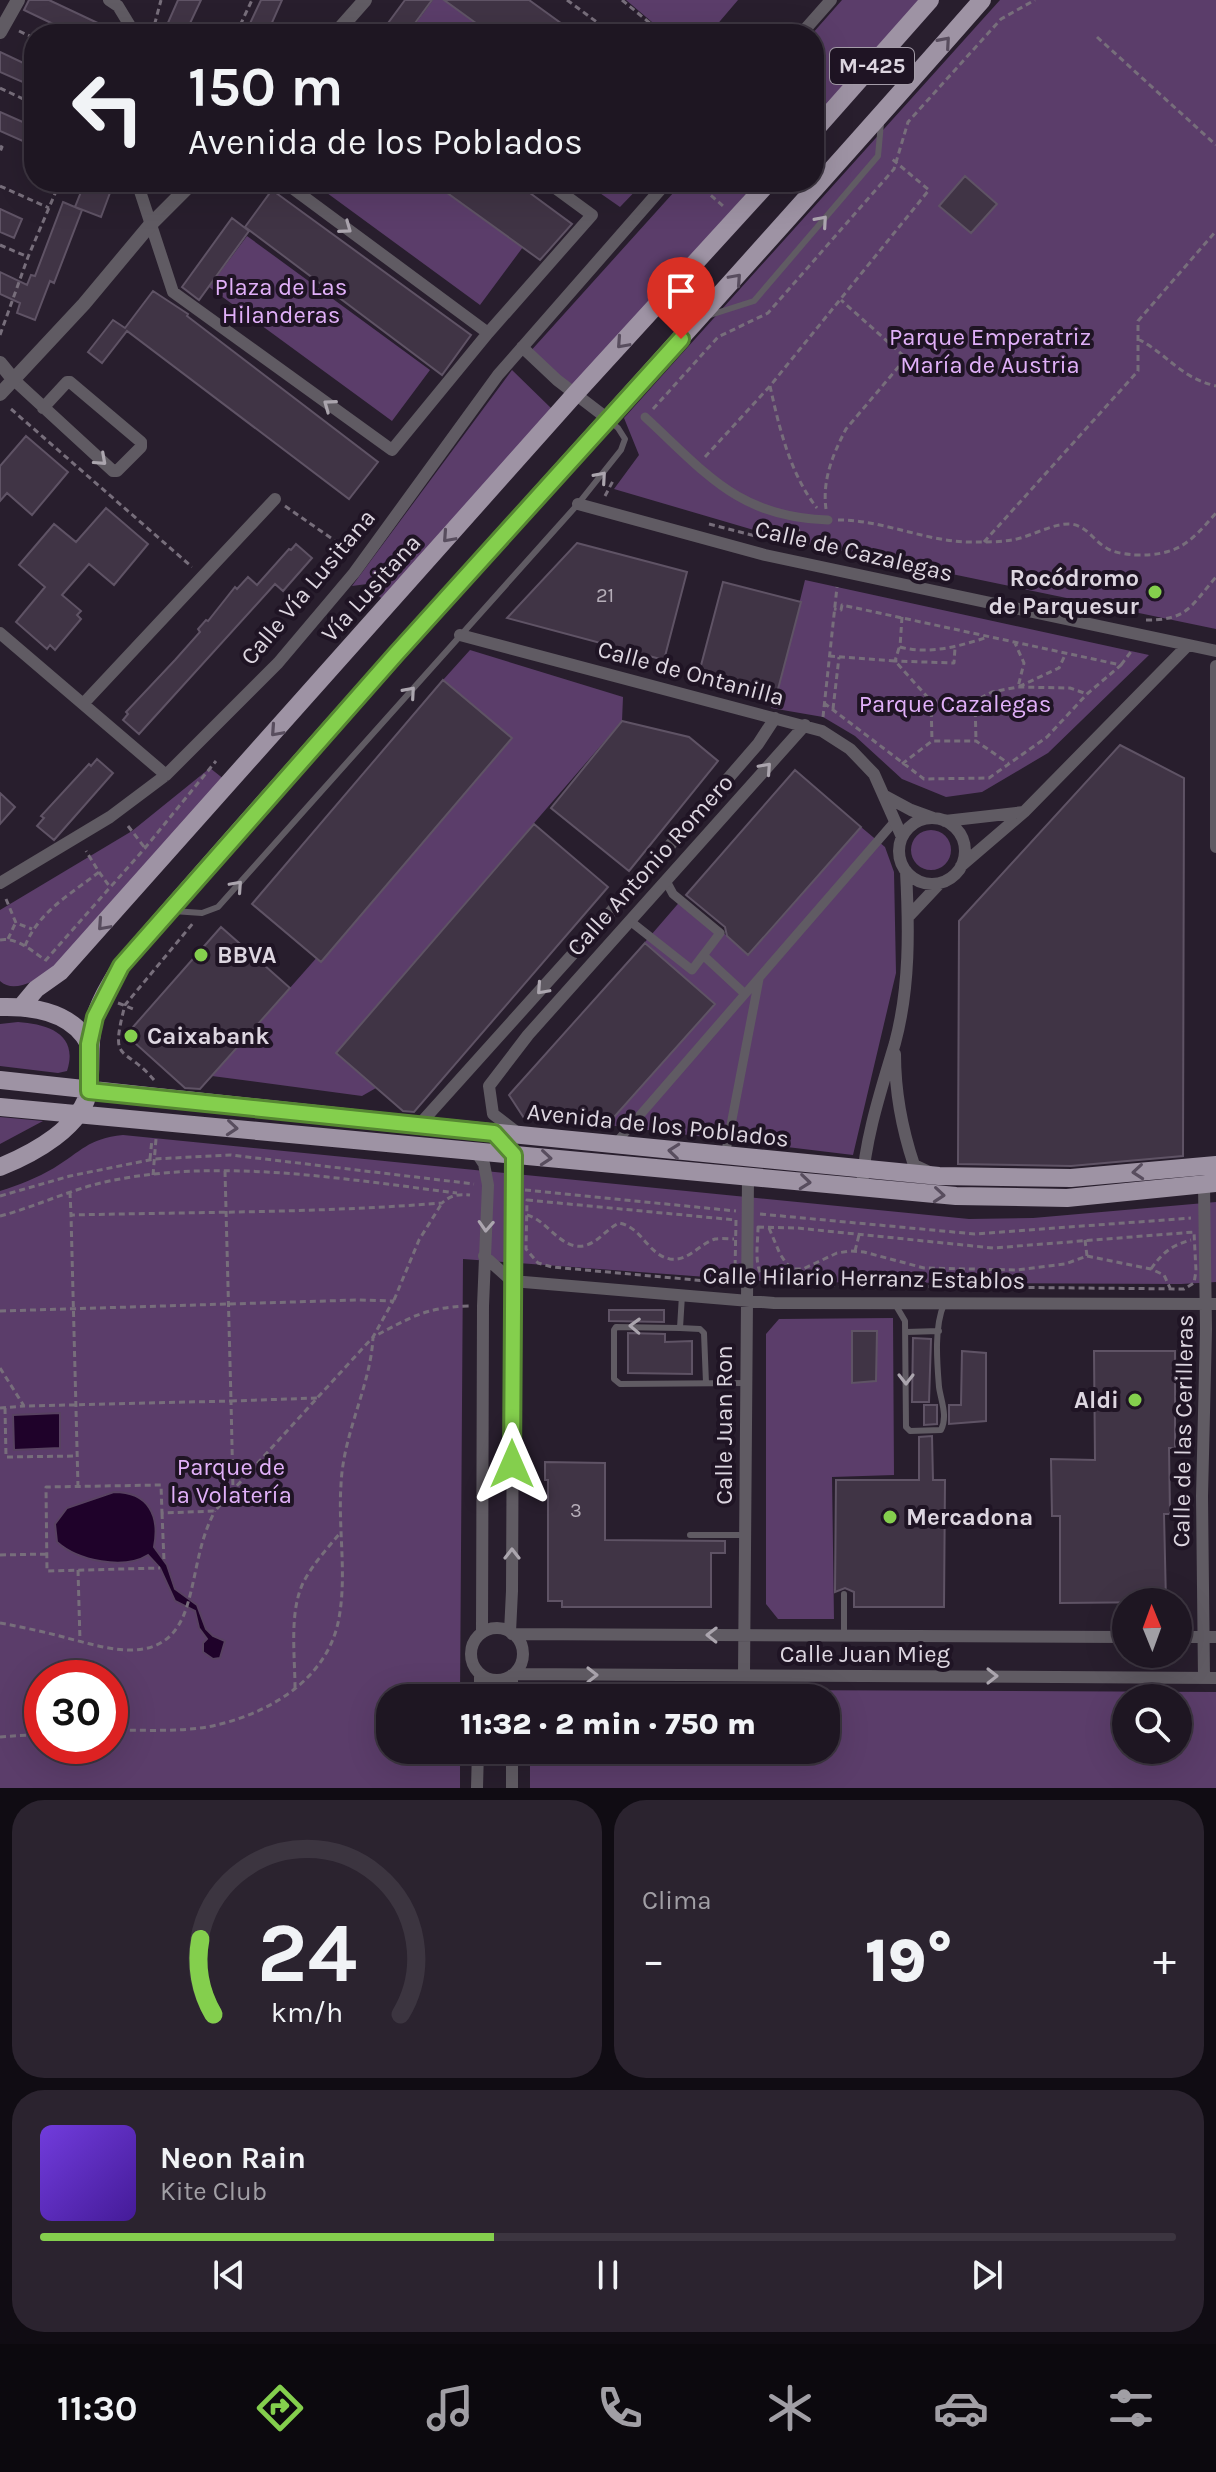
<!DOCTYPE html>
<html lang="es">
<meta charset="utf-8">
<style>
body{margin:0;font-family:Karla,sans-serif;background:#2b232f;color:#f1f3f6;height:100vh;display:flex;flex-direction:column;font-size:30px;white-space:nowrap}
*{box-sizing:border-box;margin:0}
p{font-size:26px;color:#a19fa5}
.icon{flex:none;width:44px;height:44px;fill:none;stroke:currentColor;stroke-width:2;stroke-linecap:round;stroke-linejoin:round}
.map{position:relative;height:1788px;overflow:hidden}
.sheet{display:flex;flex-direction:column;gap:12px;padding:12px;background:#100c13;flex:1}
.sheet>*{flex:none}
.top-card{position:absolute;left:24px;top:24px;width:800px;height:168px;border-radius:32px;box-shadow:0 8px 32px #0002,0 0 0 2px #3c3540;background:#1e1622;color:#f1f3f6;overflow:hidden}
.needle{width:52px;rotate:359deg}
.tools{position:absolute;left:1112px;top:1588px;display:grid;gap:16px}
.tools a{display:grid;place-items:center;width:80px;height:80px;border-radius:50%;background:#1e1622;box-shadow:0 8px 32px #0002,0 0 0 2px #3c3540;font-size:40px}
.speed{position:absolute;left:24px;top:1660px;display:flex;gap:16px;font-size:40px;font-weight:700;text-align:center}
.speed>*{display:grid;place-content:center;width:104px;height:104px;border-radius:50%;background:#1e1622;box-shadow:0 8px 32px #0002,0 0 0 2px #3c3540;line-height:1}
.speed .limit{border:12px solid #d22;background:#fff;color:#111}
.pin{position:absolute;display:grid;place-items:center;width:68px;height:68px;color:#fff;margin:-82px -34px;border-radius:50% 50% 50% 0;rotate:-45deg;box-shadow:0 0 8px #0007}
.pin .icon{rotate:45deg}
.me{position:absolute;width:88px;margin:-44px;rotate:0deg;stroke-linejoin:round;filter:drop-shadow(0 0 6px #0008)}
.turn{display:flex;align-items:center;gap:28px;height:168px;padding:0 32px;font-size:36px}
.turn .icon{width:104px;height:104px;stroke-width:2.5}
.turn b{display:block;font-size:56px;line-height:68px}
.big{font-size:60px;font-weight:800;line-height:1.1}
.sheet .widget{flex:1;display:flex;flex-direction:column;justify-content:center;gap:12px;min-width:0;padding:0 28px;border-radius:32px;background:#2b232f}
.sheet .dial{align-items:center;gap:0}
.dial svg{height:208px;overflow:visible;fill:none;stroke:#3c3540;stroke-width:7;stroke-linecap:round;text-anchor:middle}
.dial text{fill:#f1f3f6;stroke:none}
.song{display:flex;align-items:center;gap:24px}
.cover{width:96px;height:96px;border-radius:12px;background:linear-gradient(135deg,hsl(260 70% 55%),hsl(260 70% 35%))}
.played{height:8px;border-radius:4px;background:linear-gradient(90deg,#84cf4d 40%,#3c3540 40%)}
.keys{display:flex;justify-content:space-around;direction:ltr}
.heat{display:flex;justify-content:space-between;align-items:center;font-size:44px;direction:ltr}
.sheet .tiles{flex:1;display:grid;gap:12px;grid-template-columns:1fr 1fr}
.widget:last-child{grid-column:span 2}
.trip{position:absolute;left:376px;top:1684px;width:464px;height:80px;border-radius:32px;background:#1e1622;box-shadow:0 8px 32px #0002,0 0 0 2px #3c3540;font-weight:800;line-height:80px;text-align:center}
.tab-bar{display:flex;height:128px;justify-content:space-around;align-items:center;background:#0c090e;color:#a19fa5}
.tab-bar .icon{width:56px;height:56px}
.tab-bar .on{color:#84cf4d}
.tab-bar b{font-size:36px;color:#f1f3f6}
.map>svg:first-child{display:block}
</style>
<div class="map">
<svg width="1216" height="1788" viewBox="0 0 1216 1788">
<rect width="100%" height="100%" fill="#281e2d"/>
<path fill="#5b3d6a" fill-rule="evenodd" d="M433,0H444L491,34H408Z
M626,0H738L709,34H666Z
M842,0H919L814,119L812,34Z
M1000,0H1216V629L788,540L614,489L639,455L624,418Z
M312,182H432L523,247L480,305Z
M584,182H644L620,207Z
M683,182H757L571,389L528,354Z
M247,236L430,370L392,421L209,287Z
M512,370L553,410L382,599L367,584L352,586Z
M805,580L837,587L1149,655L1048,753L982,792L946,797L902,779L855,736L823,717L771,708L777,693Z
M470,650L623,697L622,721L336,1053L376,1088L362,1096L212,1076L511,738L443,680Z
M210,768L225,780L49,973C34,980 14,994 0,981V910L132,831Z
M861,827L885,847L894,872L896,973L853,1155L607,1125L714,1004L645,942L683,898L749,955Z
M911 850a20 20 0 1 1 40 0a20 20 0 1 1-40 0Z
M18,1022C48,1024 79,1034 67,1071L58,1073L0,1066V1024Z
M0,1117L43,1121L0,1144Z
M123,1135L969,1219L1033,1218L1216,1202V1282L1181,1284L775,1282L463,1259L460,1698H390V1750H460V1788H0V1191C19,1185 37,1178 54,1168C82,1151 87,1139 123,1135ZM42,1678H110V1746H42Z
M893,1318L894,1475L832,1477L834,1619H778L766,1604V1334L779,1319Z
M541,1689L1216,1692V1788H530V1750H826V1698H530ZM1126,1698H1178V1750H1126Z"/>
<path fill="#1f022a" stroke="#584261" stroke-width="2" d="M60,1413V1448L14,1450L13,1415Z
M114,1492C149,1492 160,1516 154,1547L167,1565L175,1589L197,1605L206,1629L213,1636L225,1641L220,1658L213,1659L203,1652V1643L207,1639L199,1628L195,1611L175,1601L160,1568L148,1555C124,1570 78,1561 57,1542L55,1524L67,1508Z"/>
<path fill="#403445" stroke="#5f5365" stroke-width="2" d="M29,0H49L121,34H74L24,10Z
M178,0H201L185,34H163Z
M261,0H282L267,34H245Z
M405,0H432L407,34H380Z
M444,0H529L576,34H491Z
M0,52L34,68V87L0,72Z
M0,112L34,127V146L0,131Z
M965,176L997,204L971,233L939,206Z
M85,182H114L101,217L75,207Z
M432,182H515L572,224L540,260Z
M272,190L471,335L442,375L245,227Z
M63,202L82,210L54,283L50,281L35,320L17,313L20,303L0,294V272L27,285L31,275L35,276Z
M0,209L22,219L14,238L0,232Z
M232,218L249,231L199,300L182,287Z
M153,291L188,314L187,316L378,462L349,499L127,331L102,363L88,352L113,320L125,328Z
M26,436L68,472L32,515L7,493L0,501V466Z
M106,508L148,544L114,585L89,564L62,595L81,611L77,615L81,619L55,650L50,645L47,649L16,622L45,587L19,565L54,524L76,542Z
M577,543L687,572L664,660L507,618Z
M296,544L312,558L283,591L275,584L139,734L123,720L128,714L126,712L175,660L200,632L198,629L206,620L208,621L235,587L237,589L248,577L257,585L289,549L291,550Z
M723,582L801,602L777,693L699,673Z
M443,680L512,738L321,962L252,904Z
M622,721L689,737L718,761L629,871L551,808Z
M1120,745L1184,778L1183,1156L1071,1166L958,1164L959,921Z
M97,759L113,773L54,840L37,826L44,818L41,816L89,764L91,766Z
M795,770L861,827L748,955L727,936L725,927L686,895Z
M0,793L15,807L0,824Z
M534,824L608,887L414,1112L403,1111L336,1053Z
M221,927L290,988L200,1089L185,1088L126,1035Z
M645,943L715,1004L607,1125L524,1118L509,1095Z
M609,1310H664V1322L609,1321Z
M852,1331H877L876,1381L852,1383Z
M628,1333L665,1334V1342L692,1341V1374L628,1373Z
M913,1338L931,1339L929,1402H912Z
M962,1351L986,1353V1421L949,1424V1405H961Z
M1094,1351H1175V1448H1169L1170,1514H1164L1166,1602L1060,1603V1516H1052L1051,1459L1095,1460Z
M924,1405H937V1424L924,1425Z
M932,1436L933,1480H945L944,1607H854V1592L845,1588L835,1592L836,1480H919V1437Z
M545,1462L605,1463V1540L725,1541V1553H711V1607H562V1601H548V1480H545Z"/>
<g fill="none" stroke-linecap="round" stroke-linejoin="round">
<path stroke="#776e7b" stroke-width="3" stroke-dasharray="6 4" stroke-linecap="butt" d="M567,0L613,34
M622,0L663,34
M19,31L34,38
M152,34L161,0
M236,34L252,0
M1097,37L1216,145
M0,88L34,104
M0,146L2,147L0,152
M696,182L723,206
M0,186L49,208
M0,245L28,257
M0,335L28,257L60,182
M1138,339C1170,356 1179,377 1216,386
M770,386C779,427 790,474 817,508
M11,409L192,567
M653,409L718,337L768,313L894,169L908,122L1001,19L1035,0
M705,457L770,386L929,190L892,159
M605,496L614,479
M285,506L351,552
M826,509C822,480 833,454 846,429L906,358L841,300
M838,520C885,520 928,543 975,542C987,542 1000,542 1012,540C1031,537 1052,523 1071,524C1087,526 1093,540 1105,547C1113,553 1125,554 1134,555C1177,556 1189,544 1216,513
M709,524L771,540
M770,542L800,530
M984,542L1138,371V321L1216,231
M902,617L900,647C929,655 960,646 988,637
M1146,620C1188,620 1190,607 1216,577
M1014,641L1024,663L1018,687L1059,668L1066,653
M899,648L895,661L954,663L955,648
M829,656L895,661L931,701H975L992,692L1018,687L1070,688L1087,694
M1121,665L1133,649
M931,701L932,741
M975,701L976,741
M824,703L924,779L989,778L1047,737L1087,694L1121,665L842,605L841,610L834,609
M833,709L839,657
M823,717L837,587
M902,764L932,741H976L1008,763
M128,826L145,848
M99,872L110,887
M6,899L16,923L32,929
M8,939L15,924
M0,940C17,937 32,951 45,960
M25,946C39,911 71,894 99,872L86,851
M45,961L145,848L216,761
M118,1003L133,1009
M154,1080C124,1044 109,1066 125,1005L194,922
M150,1159L152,1139
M225,1171L231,1401L317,1398
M153,1175L156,1139
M525,1190L736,1211
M70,1192L71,1215
M0,1196L70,1176L154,1159L231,1155L474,1184
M527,1200L736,1220L735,1271L726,1281L718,1282L552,1267L538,1263L526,1249Z
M760,1214L975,1234L1191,1218
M527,1215C548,1220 562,1253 587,1245C599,1241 608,1228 619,1223C642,1227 647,1254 670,1259C688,1262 699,1244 715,1239C721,1238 729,1239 734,1239
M0,1216C35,1207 69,1190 105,1182C218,1157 343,1179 457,1193
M758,1227L797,1228L993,1248L1194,1232L1196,1271L1194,1283L1184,1289L774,1285C751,1277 758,1248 758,1227Z
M769,1228L780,1254L786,1263L793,1269H803L837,1253L850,1251L864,1252L924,1268L1017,1270L1065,1264L1087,1256L1151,1269L1164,1275L1170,1288
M1085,1240L1087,1256
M855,1251L859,1235
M1151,1269C1162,1253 1172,1245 1191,1240
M791,1287L793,1269
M394,1300L419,1240L442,1203
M0,1311L358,1300L393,1301L373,1337L233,1490
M0,1368L24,1406L231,1401L233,1490L215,1511L162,1513L161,1485L46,1487L47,1571L160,1568
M0,1408L24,1406
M5,1408L6,1457L77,1456
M78,1487L71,1215C194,1212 318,1213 442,1203C451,1195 458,1194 470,1195
M162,1513L164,1561
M0,1555L47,1554
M78,1570L80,1641
M0,1623C22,1627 45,1632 67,1638C113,1650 168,1668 187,1606C197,1574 198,1542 215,1511
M295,1688C295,1656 289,1613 303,1583C312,1565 327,1549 340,1533
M110,1730C142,1730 176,1732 207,1727C265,1716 328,1681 339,1618C347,1574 338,1529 341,1485C343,1433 371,1385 373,1337C410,1318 425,1307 469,1306
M0,1737L42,1734"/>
<path stroke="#605b63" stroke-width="6" d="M707,316L754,301L878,156L881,123
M173,911L202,913L218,907L578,504L621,450L625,439L618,428L608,420
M682,1295L680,1328L616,1327L614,1330V1379L620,1384L746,1383
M895,1304L905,1321L906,1427L910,1431L941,1430C948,1416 941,1401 939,1387C937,1362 934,1327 944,1304
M680,1328L700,1329L704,1333L706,1383
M906,1332L939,1331
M690,1535H745
M844,1636V1594"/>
<path stroke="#605b63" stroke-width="9" d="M645,417C707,474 738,517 828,520
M630,921L692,970L720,933L673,894L666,881
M704,956L745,994
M615,1144L895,821
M725,1156L759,979"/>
<path stroke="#605b63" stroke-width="12" d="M109,0L118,6L135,34
M801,34L831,0
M137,182L173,292L392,450L488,333L592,215L547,182
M284,182L488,333
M522,347L557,380L608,419
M13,379L113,471H117L141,447V442L70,382H67L43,408
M578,504L765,555L1216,651
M0,633L166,775
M460,635L822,731L850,749L874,774L902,837
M1216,666V847
M83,704L275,499
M885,796L911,810L933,818
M899 851a33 33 0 1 1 66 0a33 33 0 1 1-66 0Z
M945,821L1024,812
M961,866L1024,812L1188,645
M0,883L110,817L166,775L278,663L354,573L498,375L667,182
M909,916L940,883
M895,1054C895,1092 902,1129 914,1165L929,1172
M419,1125L652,866L758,744L775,718
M494,1133L514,1155L512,1591L510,1632
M519,1134L493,1114L489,1086L528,1035L805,725
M475,1150L484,1164L488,1185L483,1306L482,1633
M862,1187C865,1138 881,1090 895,1043C910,987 909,929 906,871
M484,1256L512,1281L774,1303L1216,1304
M471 1654a26 26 0 1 1 52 0a26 26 0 1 1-52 0Z
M512,1634L1126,1637
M1178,1637H1216
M514,1674L1216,1678
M744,1675L748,1176
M1204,1678L1202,1496L1206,1329L1204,1185
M480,1698V1675
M512,1698V1675
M477,1788L478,1750
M512,1788V1750"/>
<path stroke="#605b63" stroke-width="14" d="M0,32L18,0
M335,34L365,0
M0,363L13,379
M0,394L84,304L150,225L193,182"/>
<path stroke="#9e93a4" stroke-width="18" d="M814,131L930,0
M0,1007C33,1006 72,1012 89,1044
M21,1007L36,989L60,972L576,393L769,182
M0,1080L419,1125L939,1176L1071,1178L1216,1165
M0,1107L956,1196L1067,1198L1216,1183
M0,1167C32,1154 84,1127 89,1088C92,1066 88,1044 94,1021C99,1001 111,983 121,966C403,640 698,324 982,0"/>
</g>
<defs><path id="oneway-chevron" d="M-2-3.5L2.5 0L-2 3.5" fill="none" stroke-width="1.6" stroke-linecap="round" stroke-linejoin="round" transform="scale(2)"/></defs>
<g stroke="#584d5e">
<use href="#oneway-chevron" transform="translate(945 42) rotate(-49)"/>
<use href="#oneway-chevron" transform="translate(736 279) rotate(-48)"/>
<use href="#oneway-chevron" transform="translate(622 343) rotate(132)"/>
<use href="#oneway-chevron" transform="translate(448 537) rotate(132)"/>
<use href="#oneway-chevron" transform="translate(276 731) rotate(132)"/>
<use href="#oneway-chevron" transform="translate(103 925) rotate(132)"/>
<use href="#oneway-chevron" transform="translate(232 1128) rotate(5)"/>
<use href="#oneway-chevron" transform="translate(674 1151) rotate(-174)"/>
<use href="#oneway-chevron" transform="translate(546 1158) rotate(5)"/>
<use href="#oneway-chevron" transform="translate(1138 1172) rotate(175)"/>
<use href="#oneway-chevron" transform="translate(805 1182) rotate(6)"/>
<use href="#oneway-chevron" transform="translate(939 1195) rotate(5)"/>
</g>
<g stroke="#aba5ae">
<use href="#oneway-chevron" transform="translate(822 221) rotate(-49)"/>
<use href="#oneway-chevron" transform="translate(346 228) rotate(36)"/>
<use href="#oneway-chevron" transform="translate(329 405) rotate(-144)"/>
<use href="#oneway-chevron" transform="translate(101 460) rotate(42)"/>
<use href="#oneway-chevron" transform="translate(601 477) rotate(-49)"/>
<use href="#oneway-chevron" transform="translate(410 692) rotate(-49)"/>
<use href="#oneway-chevron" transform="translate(766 768) rotate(-48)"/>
<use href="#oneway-chevron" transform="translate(237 886) rotate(-48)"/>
<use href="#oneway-chevron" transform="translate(542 989) rotate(132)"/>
<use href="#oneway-chevron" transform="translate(486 1226) rotate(93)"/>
<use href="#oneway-chevron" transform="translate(635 1326) rotate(-178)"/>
<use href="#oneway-chevron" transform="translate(906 1379) rotate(90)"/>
<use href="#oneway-chevron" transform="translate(512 1554) rotate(-90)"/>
<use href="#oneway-chevron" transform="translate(712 1635) rotate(-179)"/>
<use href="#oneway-chevron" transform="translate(592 1675)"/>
<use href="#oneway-chevron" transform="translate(992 1676)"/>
</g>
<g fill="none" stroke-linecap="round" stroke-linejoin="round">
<defs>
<path id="route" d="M512,1464L514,1155L494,1133L89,1091V1044L95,1017L121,966L396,654L681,339"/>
</defs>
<use href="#route" stroke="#568732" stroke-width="20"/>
<use href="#route" stroke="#84cf4d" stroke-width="14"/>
</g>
<g fill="#84cf4d" stroke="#1f1424" stroke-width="3">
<circle cx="1155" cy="592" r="8"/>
<circle cx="201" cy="955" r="8"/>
<circle cx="131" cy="1036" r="8"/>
<circle cx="1135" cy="1400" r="8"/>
<circle cx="890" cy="1517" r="8"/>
</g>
<g text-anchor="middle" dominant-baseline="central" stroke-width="8" stroke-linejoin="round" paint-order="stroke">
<g font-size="20" fill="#b6aeb9">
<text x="605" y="595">21</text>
<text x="576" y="1510">3</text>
</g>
<rect fill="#1f1424" stroke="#a49ca8" stroke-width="2" x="830" y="48" width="84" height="36" rx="6"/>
<g font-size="22" font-weight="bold" fill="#ddd6e0">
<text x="872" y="66">M-425</text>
</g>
<g font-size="24" fill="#e1b0f9" stroke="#1f1424">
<text x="281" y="287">Plaza de Las<tspan x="281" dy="28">Hilanderas</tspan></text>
<text x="990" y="337">Parque Emperatriz<tspan x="990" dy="28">María de Austria</tspan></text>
<text x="955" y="704">Parque Cazalegas</text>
<text x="231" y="1467">Parque de<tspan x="231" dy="28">la Volatería</tspan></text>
</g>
<g font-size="24" fill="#ddd6e0" stroke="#1f1424">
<text transform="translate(854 551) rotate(13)">Calle de Cazalegas</text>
<text transform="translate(308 587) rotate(-50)">Calle Vía Lusitana</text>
<text transform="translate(371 588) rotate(-48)">Vía Lusitana</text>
<text transform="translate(691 673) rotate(15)">Calle de Ontanilla</text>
<text transform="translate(650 865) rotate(-48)">Calle Antonio Romero</text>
<text transform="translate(658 1125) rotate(6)">Avenida de los Poblados</text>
<text transform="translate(864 1278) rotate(1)">Calle Hilario Herranz Establos</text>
<text transform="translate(724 1425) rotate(-90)">Calle Juan Ron</text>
<text transform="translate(1183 1431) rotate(-89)">Calle de las Cerilleras</text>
<text x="865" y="1654">Calle Juan Mieg</text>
</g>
<g font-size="24" font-weight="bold" fill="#ddd6e0" stroke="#1f1424" text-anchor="start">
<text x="1139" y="578" text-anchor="end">Rocódromo<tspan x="1139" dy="28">de Parquesur</tspan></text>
<text x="217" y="955">BBVA</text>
<text x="147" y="1036">Caixabank</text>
<text x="1119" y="1400" text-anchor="end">Aldi</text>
<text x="906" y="1517">Mercadona</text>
</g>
</g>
</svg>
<div class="tools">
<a><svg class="needle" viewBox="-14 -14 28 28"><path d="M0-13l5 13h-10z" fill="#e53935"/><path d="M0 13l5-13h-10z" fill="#a19fa5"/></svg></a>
<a><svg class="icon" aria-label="search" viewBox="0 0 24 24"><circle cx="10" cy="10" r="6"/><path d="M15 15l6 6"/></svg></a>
</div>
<div class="speed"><div class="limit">30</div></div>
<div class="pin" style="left:681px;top:339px;background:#d93025"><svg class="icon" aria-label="arrive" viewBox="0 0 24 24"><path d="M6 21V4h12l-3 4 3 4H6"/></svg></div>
<svg class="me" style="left:512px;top:1464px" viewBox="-20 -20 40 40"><path d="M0-17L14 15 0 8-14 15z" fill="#84cf4d" stroke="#fff" stroke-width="4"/></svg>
<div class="trip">11:32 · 2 min · 750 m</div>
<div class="top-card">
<div class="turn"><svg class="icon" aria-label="left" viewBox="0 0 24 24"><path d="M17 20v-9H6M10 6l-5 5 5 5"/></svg><div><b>150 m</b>Avenida de los Poblados</div></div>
</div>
</div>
<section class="sheet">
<div class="tiles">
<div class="widget dial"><svg viewBox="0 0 100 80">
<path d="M14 69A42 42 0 1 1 86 69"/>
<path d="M14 69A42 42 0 0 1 9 40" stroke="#84cf4d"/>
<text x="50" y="56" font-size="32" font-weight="700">24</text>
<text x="50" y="72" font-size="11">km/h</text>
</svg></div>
<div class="widget"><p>Clima</p>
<div class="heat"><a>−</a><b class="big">19°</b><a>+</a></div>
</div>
<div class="widget">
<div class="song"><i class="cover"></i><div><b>Neon Rain</b><p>Kite Club</p></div></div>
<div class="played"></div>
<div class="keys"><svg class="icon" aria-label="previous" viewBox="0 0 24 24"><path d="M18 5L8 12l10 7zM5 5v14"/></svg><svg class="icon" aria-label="pause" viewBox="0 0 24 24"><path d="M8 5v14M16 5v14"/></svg><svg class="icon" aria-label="next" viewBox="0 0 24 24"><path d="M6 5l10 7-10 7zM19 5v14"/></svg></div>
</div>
</div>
</section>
<nav class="tab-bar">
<b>11:30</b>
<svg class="icon on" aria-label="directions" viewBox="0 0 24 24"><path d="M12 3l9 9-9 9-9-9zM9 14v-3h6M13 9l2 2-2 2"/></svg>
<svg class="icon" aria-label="music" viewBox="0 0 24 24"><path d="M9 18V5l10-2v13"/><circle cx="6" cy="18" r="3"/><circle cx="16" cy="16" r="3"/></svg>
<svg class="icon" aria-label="phone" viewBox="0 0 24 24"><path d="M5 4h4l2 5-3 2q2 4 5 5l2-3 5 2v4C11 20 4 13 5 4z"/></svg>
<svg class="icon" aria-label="climate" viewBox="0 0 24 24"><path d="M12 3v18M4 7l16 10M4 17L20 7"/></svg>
<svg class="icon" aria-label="car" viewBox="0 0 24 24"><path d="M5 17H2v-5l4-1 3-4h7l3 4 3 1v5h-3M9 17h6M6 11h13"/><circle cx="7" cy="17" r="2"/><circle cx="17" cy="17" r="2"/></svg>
<svg class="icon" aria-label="filters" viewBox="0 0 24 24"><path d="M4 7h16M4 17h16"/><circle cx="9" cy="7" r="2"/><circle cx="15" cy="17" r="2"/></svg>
</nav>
